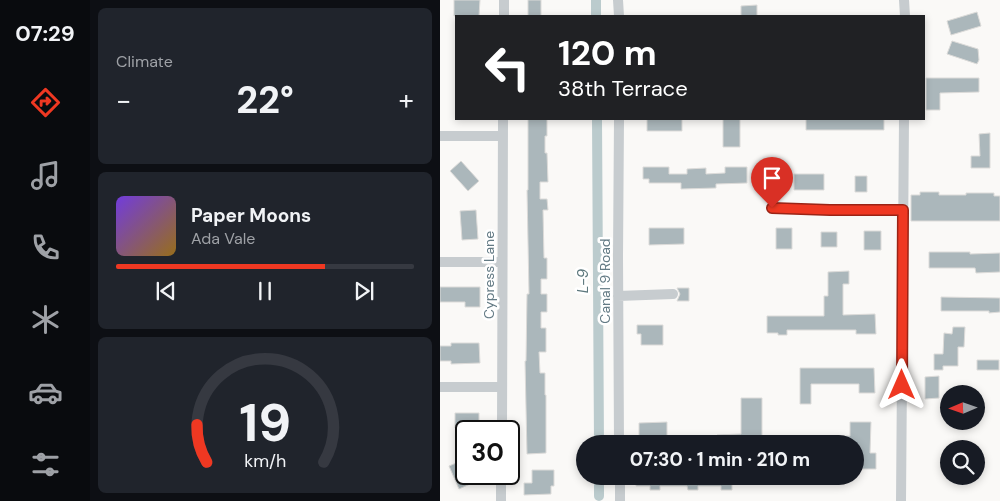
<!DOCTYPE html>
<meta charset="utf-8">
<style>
body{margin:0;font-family:"DM Sans",sans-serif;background:#20242c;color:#f1f3f6;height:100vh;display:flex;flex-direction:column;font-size:19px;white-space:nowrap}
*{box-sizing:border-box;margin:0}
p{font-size:16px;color:#9ea1a6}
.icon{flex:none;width:28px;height:28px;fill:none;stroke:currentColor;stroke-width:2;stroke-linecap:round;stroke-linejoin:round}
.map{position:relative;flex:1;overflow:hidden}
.panel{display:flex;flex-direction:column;gap:8px;padding:8px;background:#0d0f14;width:350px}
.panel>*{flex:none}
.hud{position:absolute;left:15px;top:15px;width:470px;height:105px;border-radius:0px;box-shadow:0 2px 8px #0003;background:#202124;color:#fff;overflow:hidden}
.needle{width:32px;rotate:268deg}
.fabs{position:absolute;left:500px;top:385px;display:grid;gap:10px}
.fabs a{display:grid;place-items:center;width:45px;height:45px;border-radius:50%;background:#171b24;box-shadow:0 2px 8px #0003;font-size:25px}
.speed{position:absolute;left:15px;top:420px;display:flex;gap:10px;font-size:25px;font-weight:700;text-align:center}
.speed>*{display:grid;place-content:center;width:65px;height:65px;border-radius:50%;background:#171b24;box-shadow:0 2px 8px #0003;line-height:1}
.speed .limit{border:2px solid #111;border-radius:8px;background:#fff;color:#111}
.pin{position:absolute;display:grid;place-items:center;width:42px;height:42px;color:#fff;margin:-51px -21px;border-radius:50% 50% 50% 0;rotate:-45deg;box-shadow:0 0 5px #0007}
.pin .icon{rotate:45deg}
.me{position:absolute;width:55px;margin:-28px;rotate:0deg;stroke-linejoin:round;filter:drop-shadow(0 0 4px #0008)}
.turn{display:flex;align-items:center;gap:18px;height:105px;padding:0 20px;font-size:22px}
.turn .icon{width:65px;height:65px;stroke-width:2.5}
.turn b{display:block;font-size:35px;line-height:42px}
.big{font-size:38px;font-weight:700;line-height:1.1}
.panel .card{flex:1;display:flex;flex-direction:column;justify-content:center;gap:8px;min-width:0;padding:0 18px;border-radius:8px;background:#20242c}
.panel .dial{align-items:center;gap:0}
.dial svg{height:130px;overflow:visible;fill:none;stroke:#363941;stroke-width:7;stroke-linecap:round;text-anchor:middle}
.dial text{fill:#f1f3f6;stroke:none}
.song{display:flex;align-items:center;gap:15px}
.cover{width:60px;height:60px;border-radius:8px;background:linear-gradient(135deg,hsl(260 70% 55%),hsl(40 70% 35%))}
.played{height:5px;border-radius:2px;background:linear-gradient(90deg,#ef3822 70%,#363941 70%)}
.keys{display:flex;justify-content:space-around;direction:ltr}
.heat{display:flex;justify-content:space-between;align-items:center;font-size:28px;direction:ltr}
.trip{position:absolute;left:136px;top:435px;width:288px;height:50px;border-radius:25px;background:#171b24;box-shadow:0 2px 8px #0003;font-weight:700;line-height:50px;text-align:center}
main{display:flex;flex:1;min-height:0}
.dock{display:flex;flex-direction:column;width:90px;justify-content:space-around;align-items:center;background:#090b0e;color:#9ea1a6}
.dock .icon{width:35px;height:35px}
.dock .active{color:#ef3822}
.dock b{font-size:22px;color:#f1f3f6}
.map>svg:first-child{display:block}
</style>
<main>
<nav class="dock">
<b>07:29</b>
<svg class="icon active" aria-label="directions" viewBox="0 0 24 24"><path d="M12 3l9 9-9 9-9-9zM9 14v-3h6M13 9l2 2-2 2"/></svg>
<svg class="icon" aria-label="music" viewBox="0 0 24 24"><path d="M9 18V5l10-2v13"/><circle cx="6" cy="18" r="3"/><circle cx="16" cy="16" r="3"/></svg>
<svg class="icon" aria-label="phone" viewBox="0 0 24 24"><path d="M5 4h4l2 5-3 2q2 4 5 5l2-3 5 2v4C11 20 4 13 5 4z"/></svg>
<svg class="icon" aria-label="climate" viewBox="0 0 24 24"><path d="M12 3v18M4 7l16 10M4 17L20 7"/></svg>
<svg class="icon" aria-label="car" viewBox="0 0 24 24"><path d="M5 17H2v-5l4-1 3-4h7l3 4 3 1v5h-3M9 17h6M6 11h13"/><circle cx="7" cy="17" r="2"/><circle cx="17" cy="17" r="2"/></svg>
<svg class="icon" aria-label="filters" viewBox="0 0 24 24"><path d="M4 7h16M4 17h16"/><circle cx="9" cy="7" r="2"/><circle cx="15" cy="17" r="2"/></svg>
</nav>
<section class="panel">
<div class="card"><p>Climate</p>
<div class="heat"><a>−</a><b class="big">22°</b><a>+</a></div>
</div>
<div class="card">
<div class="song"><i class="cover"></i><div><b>Paper Moons</b><p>Ada Vale</p></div></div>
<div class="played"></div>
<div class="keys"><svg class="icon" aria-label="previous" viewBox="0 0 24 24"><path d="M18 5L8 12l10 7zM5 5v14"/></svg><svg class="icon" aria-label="pause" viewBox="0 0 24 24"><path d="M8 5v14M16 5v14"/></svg><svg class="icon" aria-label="next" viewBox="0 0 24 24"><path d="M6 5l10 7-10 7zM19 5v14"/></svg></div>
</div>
<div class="card dial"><svg viewBox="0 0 100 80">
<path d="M14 69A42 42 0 1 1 86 69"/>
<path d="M14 69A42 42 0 0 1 8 46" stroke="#ef3822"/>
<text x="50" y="56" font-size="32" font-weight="700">19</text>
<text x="50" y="72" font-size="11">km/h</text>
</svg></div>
</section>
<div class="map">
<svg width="560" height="501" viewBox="0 0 560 501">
<rect width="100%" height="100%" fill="#faf9f7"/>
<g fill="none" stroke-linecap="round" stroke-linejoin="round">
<path stroke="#bbcbcd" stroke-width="10" d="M156,0V16
M157,119L159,444
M159,476V496"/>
</g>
<path fill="#abb7bb" stroke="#dcdbd9" d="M14,0H40L39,16H14Z
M88,0H101V16H88Z
M317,5V16H301V6Z
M537,12L541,26L511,35L507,21Z
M512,41L538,49L539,60L537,64L507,54Z
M486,78H539V92L500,93V110H486Z
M88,119H107V136H105V153H107L108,182H100V199H107L108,210H103L104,258H107V279H101V294H107V312H101V328H106V352H99L100,373H105V395H106V453L87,454L85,361H86L87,294H89L87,190H88Z
M207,119H242V131H207Z
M283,119H300V147H283Z
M366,119H444V130H366Z
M550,133V168H531V156H540L539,134Z
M21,161L39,181L28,191L10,171Z
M203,167H229V174H247V169L266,168V174L285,173V167H307V183L276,184V188L241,189V183H209V179H203Z
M324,172H337L338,196H328V191H324Z
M354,174H384V190H354Z
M415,176H427V192H415Z
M480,192H499V195H526V193H554V196H560V221H471V195H480Z
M36,210L38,239L22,240L20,211Z
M209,228H244V244L209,245Z
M336,228H352V249H336Z
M424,231H441V250H424Z
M381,232H397V247H381Z
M489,252H530V254L560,253V272L536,273L535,268H489Z
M409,271V284H403V315L435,314L436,334H416V330H347V335H338V333H327V316H384V296H388V272Z
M0,287H40V307H25V302H0Z
M237,288H249V301H237L240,294Z
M501,297L560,298V312L549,313V311H501Z
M197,325H223V345H201V334H197Z
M513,327H525L524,347H518V366H503V370H494V354H503L504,333L512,334Z
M11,343H39L40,363L11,364V361H0V346H11Z
M537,360H559V370H537Z
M360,368H434L435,393H419V384H371V404H360Z
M499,376V398L485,399V377Z
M301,398H322V444H277V435L301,434Z
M15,413H39V431H26V435L17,436V428H15Z
M227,422V439L199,440V423Z
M410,422H431L430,453H436V469H415V444H361V436H410Z
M26,459V474H52L19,489L9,466Z
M92,470H114V486H111V494L84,495V483H92Z
M196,476H292V490H281V486H258V490H248L247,486H220V490H210V486H196Z"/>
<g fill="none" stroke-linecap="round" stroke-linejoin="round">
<path stroke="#c7cccf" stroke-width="10" d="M178,0L179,16
M464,0L465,16
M64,16V0
M179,119L178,256L179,444
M0,136H63
M332,208L390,210H463
M0,262H62
M178,296L233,294
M0,387H62
M62,431L63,119
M180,476V501
M61,501V474
M461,501L464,119"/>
</g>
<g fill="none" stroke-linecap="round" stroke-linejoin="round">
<defs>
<path id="route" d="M332,208L390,210H463L462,385"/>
</defs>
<use href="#route" stroke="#9b2416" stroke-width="12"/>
<use href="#route" stroke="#ef3822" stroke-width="9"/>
</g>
<g text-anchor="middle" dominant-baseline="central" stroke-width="5" stroke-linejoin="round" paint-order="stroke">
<g font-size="14" fill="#637a84" stroke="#fff">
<text transform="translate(49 275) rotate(-90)">Cypress Lane</text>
<text transform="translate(165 281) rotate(-90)">Canal 9 Road</text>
</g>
<g font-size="15" font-style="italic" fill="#5e797e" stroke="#fff">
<text transform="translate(143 281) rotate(-90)">L-9</text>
</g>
</g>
</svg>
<div class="fabs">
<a><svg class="needle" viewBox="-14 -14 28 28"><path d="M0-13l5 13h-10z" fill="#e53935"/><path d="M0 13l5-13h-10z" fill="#9ea1a6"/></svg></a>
<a><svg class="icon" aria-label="search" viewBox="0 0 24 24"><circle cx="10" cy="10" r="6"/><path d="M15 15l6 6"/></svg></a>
</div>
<div class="speed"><div class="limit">30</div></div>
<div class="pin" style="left:332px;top:208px;background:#d93025"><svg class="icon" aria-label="arrive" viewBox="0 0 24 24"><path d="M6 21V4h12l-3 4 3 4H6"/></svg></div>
<svg class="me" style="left:462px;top:385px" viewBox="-20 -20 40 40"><path d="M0-17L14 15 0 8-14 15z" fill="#ef3822" stroke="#fff" stroke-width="4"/></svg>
<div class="trip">07:30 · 1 min · 210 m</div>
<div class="hud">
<div class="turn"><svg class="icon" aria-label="left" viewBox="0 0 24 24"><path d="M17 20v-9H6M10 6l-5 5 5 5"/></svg><div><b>120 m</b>38th Terrace</div></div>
</div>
</div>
</main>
